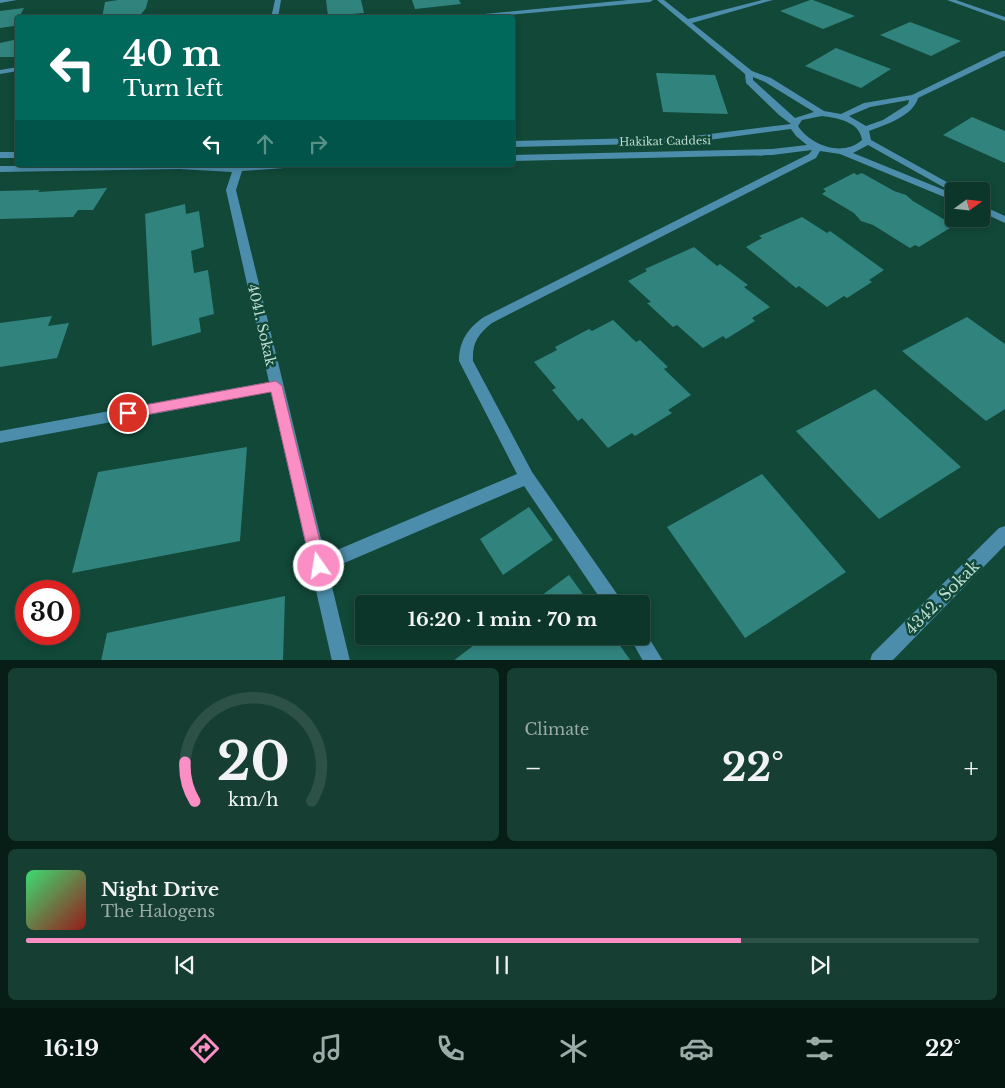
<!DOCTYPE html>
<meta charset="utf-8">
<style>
body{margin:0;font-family:"Libre Baskerville",serif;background:#163e32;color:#f1f3f6;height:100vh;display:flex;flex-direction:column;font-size:19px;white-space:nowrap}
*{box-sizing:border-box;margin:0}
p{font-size:16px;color:#9aaba8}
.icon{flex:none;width:28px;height:28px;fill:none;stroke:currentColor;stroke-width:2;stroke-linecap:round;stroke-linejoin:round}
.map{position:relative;height:660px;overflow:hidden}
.side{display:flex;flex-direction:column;gap:8px;padding:8px;background:#071e17;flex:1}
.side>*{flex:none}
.top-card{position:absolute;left:15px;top:15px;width:500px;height:152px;border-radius:5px;box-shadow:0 2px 8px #0003,0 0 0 1px #2d5047;background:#00695c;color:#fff;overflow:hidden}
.needle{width:32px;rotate:75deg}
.tools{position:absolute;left:945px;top:182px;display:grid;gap:10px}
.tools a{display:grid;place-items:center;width:45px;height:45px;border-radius:5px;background:#0d362a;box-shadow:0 2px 8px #0003,0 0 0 1px #2d5047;font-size:25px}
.speed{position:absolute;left:15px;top:580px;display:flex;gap:10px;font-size:25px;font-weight:700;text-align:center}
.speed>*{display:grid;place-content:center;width:65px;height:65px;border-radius:50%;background:#0d362a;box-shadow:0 2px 8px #0003,0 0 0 1px #2d5047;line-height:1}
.speed .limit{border:8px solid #d22;background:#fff;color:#111}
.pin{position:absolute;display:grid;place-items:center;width:42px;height:42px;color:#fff;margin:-21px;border:2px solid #fff;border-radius:50%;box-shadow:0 1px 5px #0007}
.me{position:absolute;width:55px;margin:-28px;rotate:347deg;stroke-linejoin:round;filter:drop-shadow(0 0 4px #0008)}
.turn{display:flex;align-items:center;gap:18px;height:105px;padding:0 25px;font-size:22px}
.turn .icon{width:65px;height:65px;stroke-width:2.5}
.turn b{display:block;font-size:35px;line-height:42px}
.lanes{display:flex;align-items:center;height:48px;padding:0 25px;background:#0003;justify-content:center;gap:25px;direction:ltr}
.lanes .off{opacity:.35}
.big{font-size:38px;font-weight:800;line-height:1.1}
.side .widget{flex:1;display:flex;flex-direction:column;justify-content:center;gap:8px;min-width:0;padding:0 18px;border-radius:8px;background:#163e32}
.side .dial{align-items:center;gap:0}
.dial svg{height:130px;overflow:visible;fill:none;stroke:#2d5047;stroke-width:7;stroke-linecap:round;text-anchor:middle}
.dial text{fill:#f1f3f6;stroke:none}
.song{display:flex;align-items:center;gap:15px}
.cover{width:60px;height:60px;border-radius:8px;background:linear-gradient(135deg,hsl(140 70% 55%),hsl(0 70% 35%))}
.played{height:5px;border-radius:2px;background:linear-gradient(90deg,#fb8fc5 75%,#2d5047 75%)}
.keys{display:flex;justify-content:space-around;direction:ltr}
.heat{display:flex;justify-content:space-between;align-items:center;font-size:28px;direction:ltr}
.side .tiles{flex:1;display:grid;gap:8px;grid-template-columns:1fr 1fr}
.widget:last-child{grid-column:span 2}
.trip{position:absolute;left:355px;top:595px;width:295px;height:50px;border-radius:5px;background:#0d362a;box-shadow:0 2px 8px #0003,0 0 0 1px #2d5047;font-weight:800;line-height:50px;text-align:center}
.menu{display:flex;height:80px;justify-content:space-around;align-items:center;background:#051611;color:#9aaba8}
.menu .icon{width:35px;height:35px}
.menu .selected{color:#fb8fc5}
.menu b{font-size:22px;color:#f1f3f6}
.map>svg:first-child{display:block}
</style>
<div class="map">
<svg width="1005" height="661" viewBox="0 0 1005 661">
<rect width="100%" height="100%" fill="#114838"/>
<path fill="#31837e" d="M118,0H148L146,8L138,18H102L105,2Z
M326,0H361L364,13L328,16Z
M412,0H459L461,4L415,9Z
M810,0H813L855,16L823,29L780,11Z
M24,8L14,26L0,28V11Z
M910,22L961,41L931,56L880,35Z
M18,39V57H0V43Z
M836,48L891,69L861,88L805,66Z
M656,73L715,75L728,114L663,112Z
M972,117L1005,131V163L943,135Z
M854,173L857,175L862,173L894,191L906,195L913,201L950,223L946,225L950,228L919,247L915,245L910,248L873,225L861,221L854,213L822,194L826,191L823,189Z
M107,188L93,210H78L73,217L0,219V191L40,190L38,192Z
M185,204L186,214L199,211L204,247L191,251L194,273L208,270L214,314L199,318L201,332L152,346L145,214Z
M802,217L827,233L830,231L884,270L869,280L872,282L847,298L844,296L827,307L799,286L796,288L746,247L762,238L759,236Z
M694,247L717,266L720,264L748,285L744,287L770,307L752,318L755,321L726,339L723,336L703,348L677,325L673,327L647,303L651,302L628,281L647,271L645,269Z
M52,316L48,326L69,323L57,358L0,367V323Z
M967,317L1005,344V409L986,421L902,351Z
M613,320L636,342L640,340L668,367L664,369L691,395L668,410L672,413L635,436L632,433L608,448L582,418L578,421L552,390L556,388L534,362L557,350L555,347L589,329L592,331Z
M875,389L961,467L879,519L796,431Z
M247,447L240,541L72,573L98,472Z
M762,474L846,572L745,638L667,527Z
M529,507L553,540L503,575L480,539Z
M569,575L590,604H530Z
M285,596L283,661H101L107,633Z
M486,636H613L631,661H453Z"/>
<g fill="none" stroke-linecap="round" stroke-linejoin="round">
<path fill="#4c8dab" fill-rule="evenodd" d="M0,0H17L0,3Z
M275,0H281L278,18H271Z
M628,0H653L650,2L475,18H443Z
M657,0H664L688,19L762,0H773L692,23L752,71L771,78L824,111L841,114L864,103L912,95L1002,51H1005V56L918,98C913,116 885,125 869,131L871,140L963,191L954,193L868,145L853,153L954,194V201L840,154L820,151L816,158L492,323C478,334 472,343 473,361L532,472L624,604H604L524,486L328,570L350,661H332L271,392L0,443V431L269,382L226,190L232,172L179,169L0,172V166L200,165C231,168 258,165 289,165L284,168L242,171L236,190L325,555L517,474L459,361C459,341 468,328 484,317L809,154L812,150L772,155L512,161V155L772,149L807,145L796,136L791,129L686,143L512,147V141L686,137L791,124L779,115L746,83L745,74ZM753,77L765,82L814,112L795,118L753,80ZM909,100L908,104L883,120L866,126L849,116L870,107ZM822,116C838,118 860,122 862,140C843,157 811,146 798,126L802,120Z
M947,0H956L1005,17V21Z
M18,67V71L0,74V70Z
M0,152H18V158H0Z
M981,205L1005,216V223L981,212Z
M1005,526V545L892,661H870L872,654L999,528Z
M641,628L644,630L663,661H643L629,636H641Z"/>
</g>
<path fill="#fb8fc5" stroke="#a35d80" d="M276,381L282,386L326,566L324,571L319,573L313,571L311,566L271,392L128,418L122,413L128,408Z"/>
<g text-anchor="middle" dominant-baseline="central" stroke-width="5" stroke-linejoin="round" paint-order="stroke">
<g font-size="11" fill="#bcddd0" stroke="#114838">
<text transform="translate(665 141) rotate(-1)">Hakikat Caddesi</text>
</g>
<g font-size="14" fill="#bcddd0" stroke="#114838">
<text transform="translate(262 325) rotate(77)">4041. Sokak</text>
</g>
<g font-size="16" fill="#bcddd0" stroke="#114838">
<text transform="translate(942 597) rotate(-45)">4342. Sokak</text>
</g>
</g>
</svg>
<div class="tools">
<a><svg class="needle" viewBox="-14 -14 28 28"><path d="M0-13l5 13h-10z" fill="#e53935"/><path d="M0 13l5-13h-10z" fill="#9aaba8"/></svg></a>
</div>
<div class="speed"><div class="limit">30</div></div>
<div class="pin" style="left:128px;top:413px;background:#d93025"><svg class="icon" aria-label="arrive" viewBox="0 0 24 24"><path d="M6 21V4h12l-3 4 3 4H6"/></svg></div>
<svg class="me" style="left:319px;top:566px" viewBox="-20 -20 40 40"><circle r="17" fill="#fb8fc5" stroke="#fff" stroke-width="3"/><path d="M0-11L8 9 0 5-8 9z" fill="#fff"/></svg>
<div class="trip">16:20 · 1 min · 70 m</div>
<div class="top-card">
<div class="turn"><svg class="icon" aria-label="left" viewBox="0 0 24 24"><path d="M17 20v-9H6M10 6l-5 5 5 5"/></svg><div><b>40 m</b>Turn left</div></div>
<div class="lanes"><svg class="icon" aria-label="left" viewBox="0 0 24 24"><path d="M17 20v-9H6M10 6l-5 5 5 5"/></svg><svg class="icon off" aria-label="ahead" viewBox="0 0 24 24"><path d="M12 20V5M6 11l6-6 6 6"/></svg><svg class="icon off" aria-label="right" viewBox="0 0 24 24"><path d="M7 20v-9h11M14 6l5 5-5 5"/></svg></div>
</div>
</div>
<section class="side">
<div class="tiles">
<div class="widget dial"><svg viewBox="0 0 100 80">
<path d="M14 69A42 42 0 1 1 86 69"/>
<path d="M14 69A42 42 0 0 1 8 45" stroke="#fb8fc5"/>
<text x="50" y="56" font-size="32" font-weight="700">20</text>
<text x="50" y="72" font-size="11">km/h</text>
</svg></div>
<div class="widget"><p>Climate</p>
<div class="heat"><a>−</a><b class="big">22°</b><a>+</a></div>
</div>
<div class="widget">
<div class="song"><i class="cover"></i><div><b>Night Drive</b><p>The Halogens</p></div></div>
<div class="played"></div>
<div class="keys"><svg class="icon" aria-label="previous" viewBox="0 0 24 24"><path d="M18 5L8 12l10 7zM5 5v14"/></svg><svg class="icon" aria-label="pause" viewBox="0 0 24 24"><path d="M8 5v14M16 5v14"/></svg><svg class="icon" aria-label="next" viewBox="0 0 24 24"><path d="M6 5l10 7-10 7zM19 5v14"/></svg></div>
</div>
</div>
</section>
<nav class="menu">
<b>16:19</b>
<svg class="icon selected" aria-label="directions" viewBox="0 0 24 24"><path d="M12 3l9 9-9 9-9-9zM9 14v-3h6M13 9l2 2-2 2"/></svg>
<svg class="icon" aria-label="music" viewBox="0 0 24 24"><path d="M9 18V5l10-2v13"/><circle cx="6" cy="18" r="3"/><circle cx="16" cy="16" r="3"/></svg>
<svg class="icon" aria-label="phone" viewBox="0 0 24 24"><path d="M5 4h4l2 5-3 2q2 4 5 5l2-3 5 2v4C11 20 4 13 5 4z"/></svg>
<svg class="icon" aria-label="climate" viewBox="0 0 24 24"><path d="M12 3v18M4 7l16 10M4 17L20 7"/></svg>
<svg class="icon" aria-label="car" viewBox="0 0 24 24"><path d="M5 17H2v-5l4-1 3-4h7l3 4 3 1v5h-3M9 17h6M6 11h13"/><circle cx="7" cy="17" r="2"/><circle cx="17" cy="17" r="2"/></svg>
<svg class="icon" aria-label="filters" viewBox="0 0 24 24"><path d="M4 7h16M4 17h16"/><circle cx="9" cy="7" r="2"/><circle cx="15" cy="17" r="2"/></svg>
<b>22°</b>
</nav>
